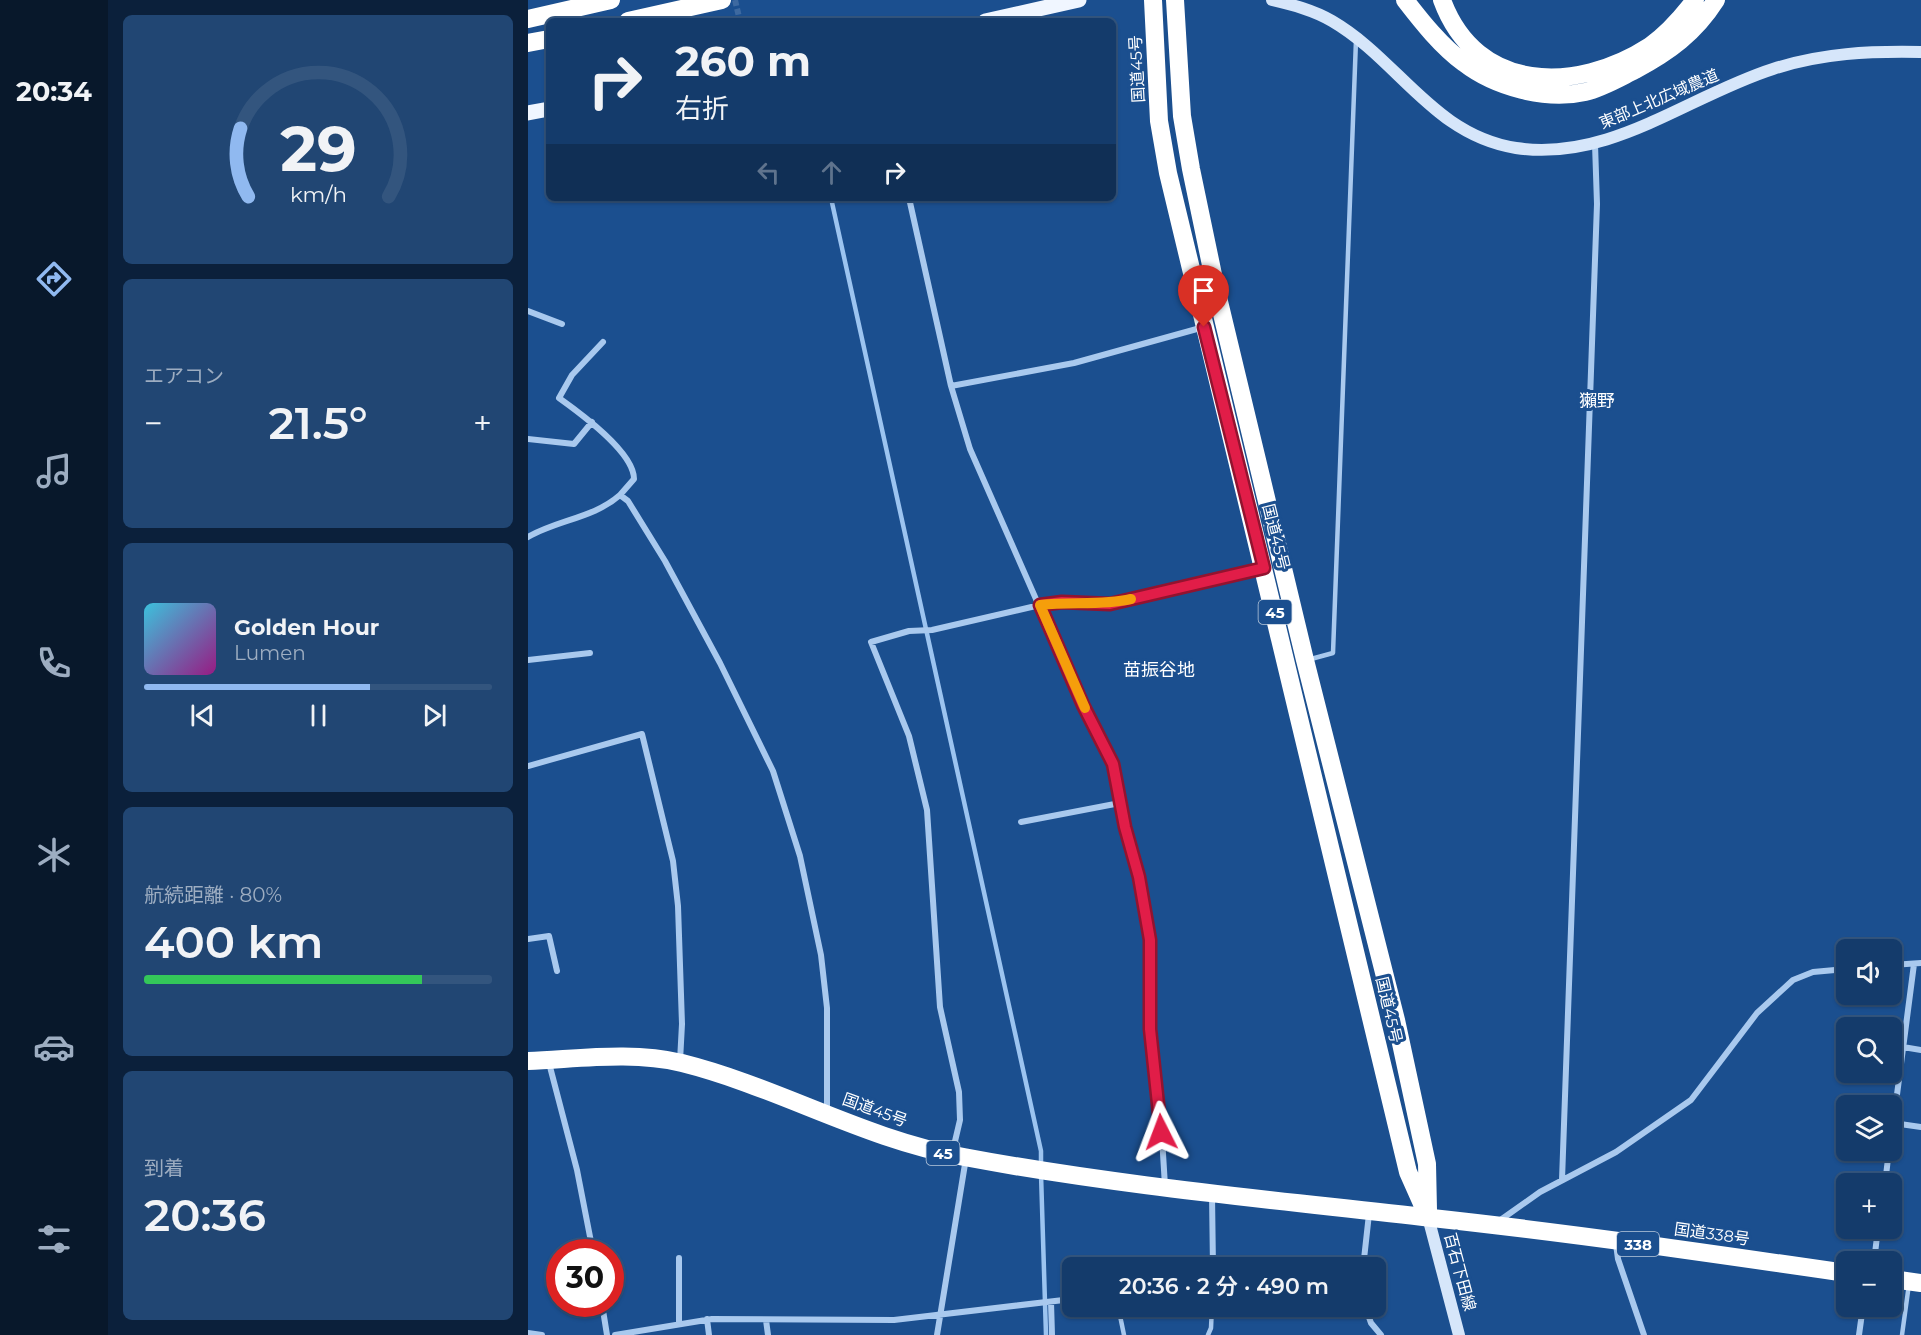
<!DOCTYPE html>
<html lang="ja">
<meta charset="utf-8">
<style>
body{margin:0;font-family:Montserrat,"Noto Sans JP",sans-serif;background:#214673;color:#f1f3f6;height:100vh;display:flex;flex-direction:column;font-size:22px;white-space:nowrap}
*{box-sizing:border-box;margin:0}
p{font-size:20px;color:#9dadc1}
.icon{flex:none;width:33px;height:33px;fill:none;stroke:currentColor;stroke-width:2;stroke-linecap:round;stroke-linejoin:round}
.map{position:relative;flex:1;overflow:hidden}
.drawer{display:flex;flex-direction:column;gap:15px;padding:15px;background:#0b203b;width:420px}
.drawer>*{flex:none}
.top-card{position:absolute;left:18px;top:18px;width:570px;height:183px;border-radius:9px;box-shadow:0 2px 4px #0004,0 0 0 2px #33557e;background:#143b6b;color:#f1f3f6;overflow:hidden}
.controls{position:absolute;left:1308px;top:939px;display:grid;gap:12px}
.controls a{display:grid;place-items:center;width:66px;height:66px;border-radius:9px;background:#143b6b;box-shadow:0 2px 4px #0004,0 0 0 2px #33557e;font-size:30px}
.speed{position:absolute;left:18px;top:1239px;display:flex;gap:12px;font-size:30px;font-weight:700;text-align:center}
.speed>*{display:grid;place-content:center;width:78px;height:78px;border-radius:50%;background:#143b6b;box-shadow:0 2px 4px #0004,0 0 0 2px #33557e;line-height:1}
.speed .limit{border:9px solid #d22;background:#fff;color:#111}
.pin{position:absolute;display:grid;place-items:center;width:51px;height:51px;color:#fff;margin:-62px -26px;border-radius:50% 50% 50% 0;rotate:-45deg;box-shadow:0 0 6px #0007}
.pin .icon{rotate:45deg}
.me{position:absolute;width:66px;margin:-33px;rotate:357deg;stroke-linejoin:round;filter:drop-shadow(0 0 4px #0008)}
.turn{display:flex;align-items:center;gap:21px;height:126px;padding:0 30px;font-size:27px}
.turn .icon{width:78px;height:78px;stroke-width:2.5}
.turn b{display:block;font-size:42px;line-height:51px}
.lanes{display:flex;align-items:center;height:57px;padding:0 30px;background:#0003;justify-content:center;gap:30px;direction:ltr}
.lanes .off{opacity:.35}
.big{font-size:45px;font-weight:600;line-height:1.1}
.drawer .tile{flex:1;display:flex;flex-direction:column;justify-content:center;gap:9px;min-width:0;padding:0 21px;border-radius:9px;background:#214673}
.drawer .dial{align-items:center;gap:0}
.dial svg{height:156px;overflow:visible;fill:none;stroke:#33557e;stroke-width:7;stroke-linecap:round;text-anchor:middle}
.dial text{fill:#f1f3f6;stroke:none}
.song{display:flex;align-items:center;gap:18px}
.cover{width:72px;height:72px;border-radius:9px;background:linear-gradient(135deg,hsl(190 70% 55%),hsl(310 70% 35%))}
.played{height:6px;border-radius:3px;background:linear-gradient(90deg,#90b9f0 65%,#33557e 65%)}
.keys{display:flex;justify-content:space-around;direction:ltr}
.heat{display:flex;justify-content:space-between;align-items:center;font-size:33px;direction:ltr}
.charge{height:9px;border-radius:4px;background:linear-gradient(90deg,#34c759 80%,#33557e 0)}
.trip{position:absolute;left:534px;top:1257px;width:324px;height:60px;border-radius:9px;background:#143b6b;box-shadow:0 2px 4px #0004,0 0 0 2px #33557e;font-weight:600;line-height:60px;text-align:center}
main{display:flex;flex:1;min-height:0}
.dock{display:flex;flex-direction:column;width:108px;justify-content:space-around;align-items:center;background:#08182b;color:#9dadc1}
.dock .icon{width:42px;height:42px}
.dock .current{color:#90b9f0}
.dock b{font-size:27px;color:#f1f3f6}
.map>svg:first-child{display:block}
</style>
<main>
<nav class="dock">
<b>20:34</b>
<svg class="icon current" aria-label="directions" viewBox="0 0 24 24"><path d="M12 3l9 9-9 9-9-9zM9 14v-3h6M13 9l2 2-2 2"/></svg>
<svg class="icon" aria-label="music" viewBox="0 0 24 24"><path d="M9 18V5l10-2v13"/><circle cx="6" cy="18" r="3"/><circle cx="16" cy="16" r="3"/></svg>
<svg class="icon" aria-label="phone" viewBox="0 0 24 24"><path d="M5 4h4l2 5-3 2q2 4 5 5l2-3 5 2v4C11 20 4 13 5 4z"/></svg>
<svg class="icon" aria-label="climate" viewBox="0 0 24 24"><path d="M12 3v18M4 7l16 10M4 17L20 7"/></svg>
<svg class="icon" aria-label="car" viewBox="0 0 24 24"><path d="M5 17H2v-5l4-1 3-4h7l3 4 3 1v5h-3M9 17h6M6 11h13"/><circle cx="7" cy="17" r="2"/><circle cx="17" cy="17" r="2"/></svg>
<svg class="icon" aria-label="filters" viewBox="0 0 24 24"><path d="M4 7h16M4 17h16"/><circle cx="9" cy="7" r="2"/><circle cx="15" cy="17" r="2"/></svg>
</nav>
<section class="drawer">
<div class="tile dial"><svg viewBox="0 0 100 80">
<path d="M14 69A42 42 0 1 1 86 69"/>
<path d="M14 69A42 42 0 0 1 10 34" stroke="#90b9f0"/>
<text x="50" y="56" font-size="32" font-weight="700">29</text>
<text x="50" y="72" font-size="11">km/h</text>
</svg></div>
<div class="tile"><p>エアコン</p>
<div class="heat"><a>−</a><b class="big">21.5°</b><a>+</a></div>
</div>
<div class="tile">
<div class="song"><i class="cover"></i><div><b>Golden Hour</b><p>Lumen</p></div></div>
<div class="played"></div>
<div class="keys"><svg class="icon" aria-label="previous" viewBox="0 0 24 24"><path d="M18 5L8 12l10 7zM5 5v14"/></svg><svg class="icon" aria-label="pause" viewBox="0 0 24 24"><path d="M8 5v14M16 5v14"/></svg><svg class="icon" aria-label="next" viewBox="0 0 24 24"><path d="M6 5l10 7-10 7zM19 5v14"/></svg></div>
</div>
<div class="tile"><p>航続距離 · 80%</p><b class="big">400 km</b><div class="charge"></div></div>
<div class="tile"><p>到着</p><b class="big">20:36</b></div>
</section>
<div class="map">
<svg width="1393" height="1335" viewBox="0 0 1393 1335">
<rect width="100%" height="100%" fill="#1b4f8f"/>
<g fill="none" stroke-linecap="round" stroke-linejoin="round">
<path stroke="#9cc4f0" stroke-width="4.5" d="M303,198L513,1151V1165
M513,1174L518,1335"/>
<path stroke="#3d69a0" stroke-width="6" stroke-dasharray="6 3" stroke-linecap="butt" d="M207,0L212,21"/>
<path stroke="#a9c9ee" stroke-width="4.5" d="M783,659L805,653L828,40
M590,1306L596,1335
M680,1335L683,1328L684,1306
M1374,1335L1381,1284"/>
<path stroke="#a9c9ee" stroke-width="6" d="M381,198L423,386L442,449L555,706L585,764L597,827L611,877L622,940V1029L631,1089L637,1186
M0,311L34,324
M75,342L44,375L31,398C52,413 106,452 106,479L92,495
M423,386L546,363L676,327
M0,439L46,444L64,422
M0,537C29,520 66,518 92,495L100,501L137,561L192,663L245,771L272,856L293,955L299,1008V1113
M0,660L62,653
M0,766L114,734L145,861L150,906L154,1024L152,1061
M493,822L592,803
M0,939L21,936L29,971
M1364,965L1393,963
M1375,1047L1393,1050
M21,1063L49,1170L65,1252
M1365,1123L1393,1127
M1364,1133L1386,964
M424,1154L432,1120L431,1092L412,1007L399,810L381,736L343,642L381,631L404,630L512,605L534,602L582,604L732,569
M1034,1180L1069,204L1067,144
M1357,1184L1361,1150
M684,1195L685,1268
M971,1221L1012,1192L1088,1152L1163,1100L1229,1013L1265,980L1285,972L1318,969
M1088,1244L1090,1259L1116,1335
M1346,1262L1350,1228
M835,1268L841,1214
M523,1302L524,1335
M74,1304L79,1335
M837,1306L843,1323L853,1335
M179,1319L181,1335
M238,1320L240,1335
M151,1323V1258
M0,1333L14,1335
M87,1335L184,1319L366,1320L544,1299
M409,1335L438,1158
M1331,1335L1335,1306"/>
<path stroke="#d6e6fa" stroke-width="12" d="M744,0C765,5 785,10 804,21C871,60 905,135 988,148C1082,162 1160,96 1245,69C1294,53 1342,51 1393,52
M900,1217L931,1335"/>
<path stroke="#f0f6ff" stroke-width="15" d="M457,21L551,0
M0,113L21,109"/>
<path stroke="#fff" stroke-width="18" d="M625,0L631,121L640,173L880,1172L900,1217
M647,0L654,116L663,169L688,289L777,660L868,1020L899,1164L900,1210
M877,0C894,22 913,46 936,63C967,87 1018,101 1057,92C1074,88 1091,78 1107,70C1141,52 1167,33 1188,0
M914,0C948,93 1048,94 1122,46C1139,34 1154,17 1167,0
M0,19L83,0
M100,21L194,0
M0,43L21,39
M0,1061C51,1059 104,1051 154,1063C250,1087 338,1140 436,1157C590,1186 748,1200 904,1218C1042,1233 1180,1253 1318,1273
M1364,1279L1393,1283"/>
</g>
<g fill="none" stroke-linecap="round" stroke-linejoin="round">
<defs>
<path id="route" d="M633,1132L622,1029V940L611,877L597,827L585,764L555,705L512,605L534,602L582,604L736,568L676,327"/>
</defs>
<use href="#route" stroke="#92132f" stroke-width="15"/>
<use href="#route" stroke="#e11d48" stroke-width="10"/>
<path stroke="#f59e0b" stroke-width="10" d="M557,708L512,605C543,601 572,606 603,599"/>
</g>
<g text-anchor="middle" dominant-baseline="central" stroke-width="6" stroke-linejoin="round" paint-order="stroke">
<g fill="#1b4f8f" stroke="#bbcadd" stroke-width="1.5">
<rect x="730.5" y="600" width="33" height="24" rx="4.5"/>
<rect x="398.5" y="1141" width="33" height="24" rx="4.5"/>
<rect x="1089" y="1232" width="42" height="24" rx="4.5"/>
</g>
<g font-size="15" font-weight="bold" fill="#fff">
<text x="747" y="612">45</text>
<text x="415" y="1153">45</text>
<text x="1110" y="1244">338</text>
</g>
<g font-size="16" fill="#fff" stroke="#1b4f8f">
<text transform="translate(609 69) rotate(-93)">国道45号</text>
<text transform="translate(1131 99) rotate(-23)">東部上北広域農道</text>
<text transform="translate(748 537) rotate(76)">国道45号</text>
<text transform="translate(861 1010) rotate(77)">国道45号</text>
<text transform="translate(347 1110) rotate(20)">国道45号</text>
<text transform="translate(1184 1234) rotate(8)">国道338号</text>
<text transform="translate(932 1272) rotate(75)">百石下田線</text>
</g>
<g font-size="18" fill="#fff" stroke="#1b4f8f">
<text x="1069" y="401">獺野</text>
<text x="631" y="670">苗振谷地</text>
</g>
</g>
</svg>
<div class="controls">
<a><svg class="icon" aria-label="sound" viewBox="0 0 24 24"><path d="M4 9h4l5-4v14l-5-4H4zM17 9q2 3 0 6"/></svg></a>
<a><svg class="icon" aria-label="search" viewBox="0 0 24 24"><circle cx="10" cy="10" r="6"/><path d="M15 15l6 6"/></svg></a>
<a><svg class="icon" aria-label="layers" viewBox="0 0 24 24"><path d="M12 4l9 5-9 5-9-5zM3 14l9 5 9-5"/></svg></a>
<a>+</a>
<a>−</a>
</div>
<div class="speed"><div class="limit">30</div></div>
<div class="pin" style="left:676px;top:327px;background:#d93025"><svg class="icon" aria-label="arrive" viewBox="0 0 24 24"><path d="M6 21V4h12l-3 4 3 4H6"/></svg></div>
<svg class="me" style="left:633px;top:1132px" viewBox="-20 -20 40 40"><path d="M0-17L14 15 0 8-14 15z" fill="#e11d48" stroke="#fff" stroke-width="4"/></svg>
<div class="trip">20:36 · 2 分 · 490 m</div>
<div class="top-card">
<div class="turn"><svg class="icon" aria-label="right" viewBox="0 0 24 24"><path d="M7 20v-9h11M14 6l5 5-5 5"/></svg><div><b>260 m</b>右折</div></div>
<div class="lanes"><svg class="icon off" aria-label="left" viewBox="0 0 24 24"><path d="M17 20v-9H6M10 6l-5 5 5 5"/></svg><svg class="icon off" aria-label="ahead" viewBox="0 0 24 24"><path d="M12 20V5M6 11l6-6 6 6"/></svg><svg class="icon" aria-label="right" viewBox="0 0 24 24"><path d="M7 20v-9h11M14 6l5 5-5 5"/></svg></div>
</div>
</div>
</main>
